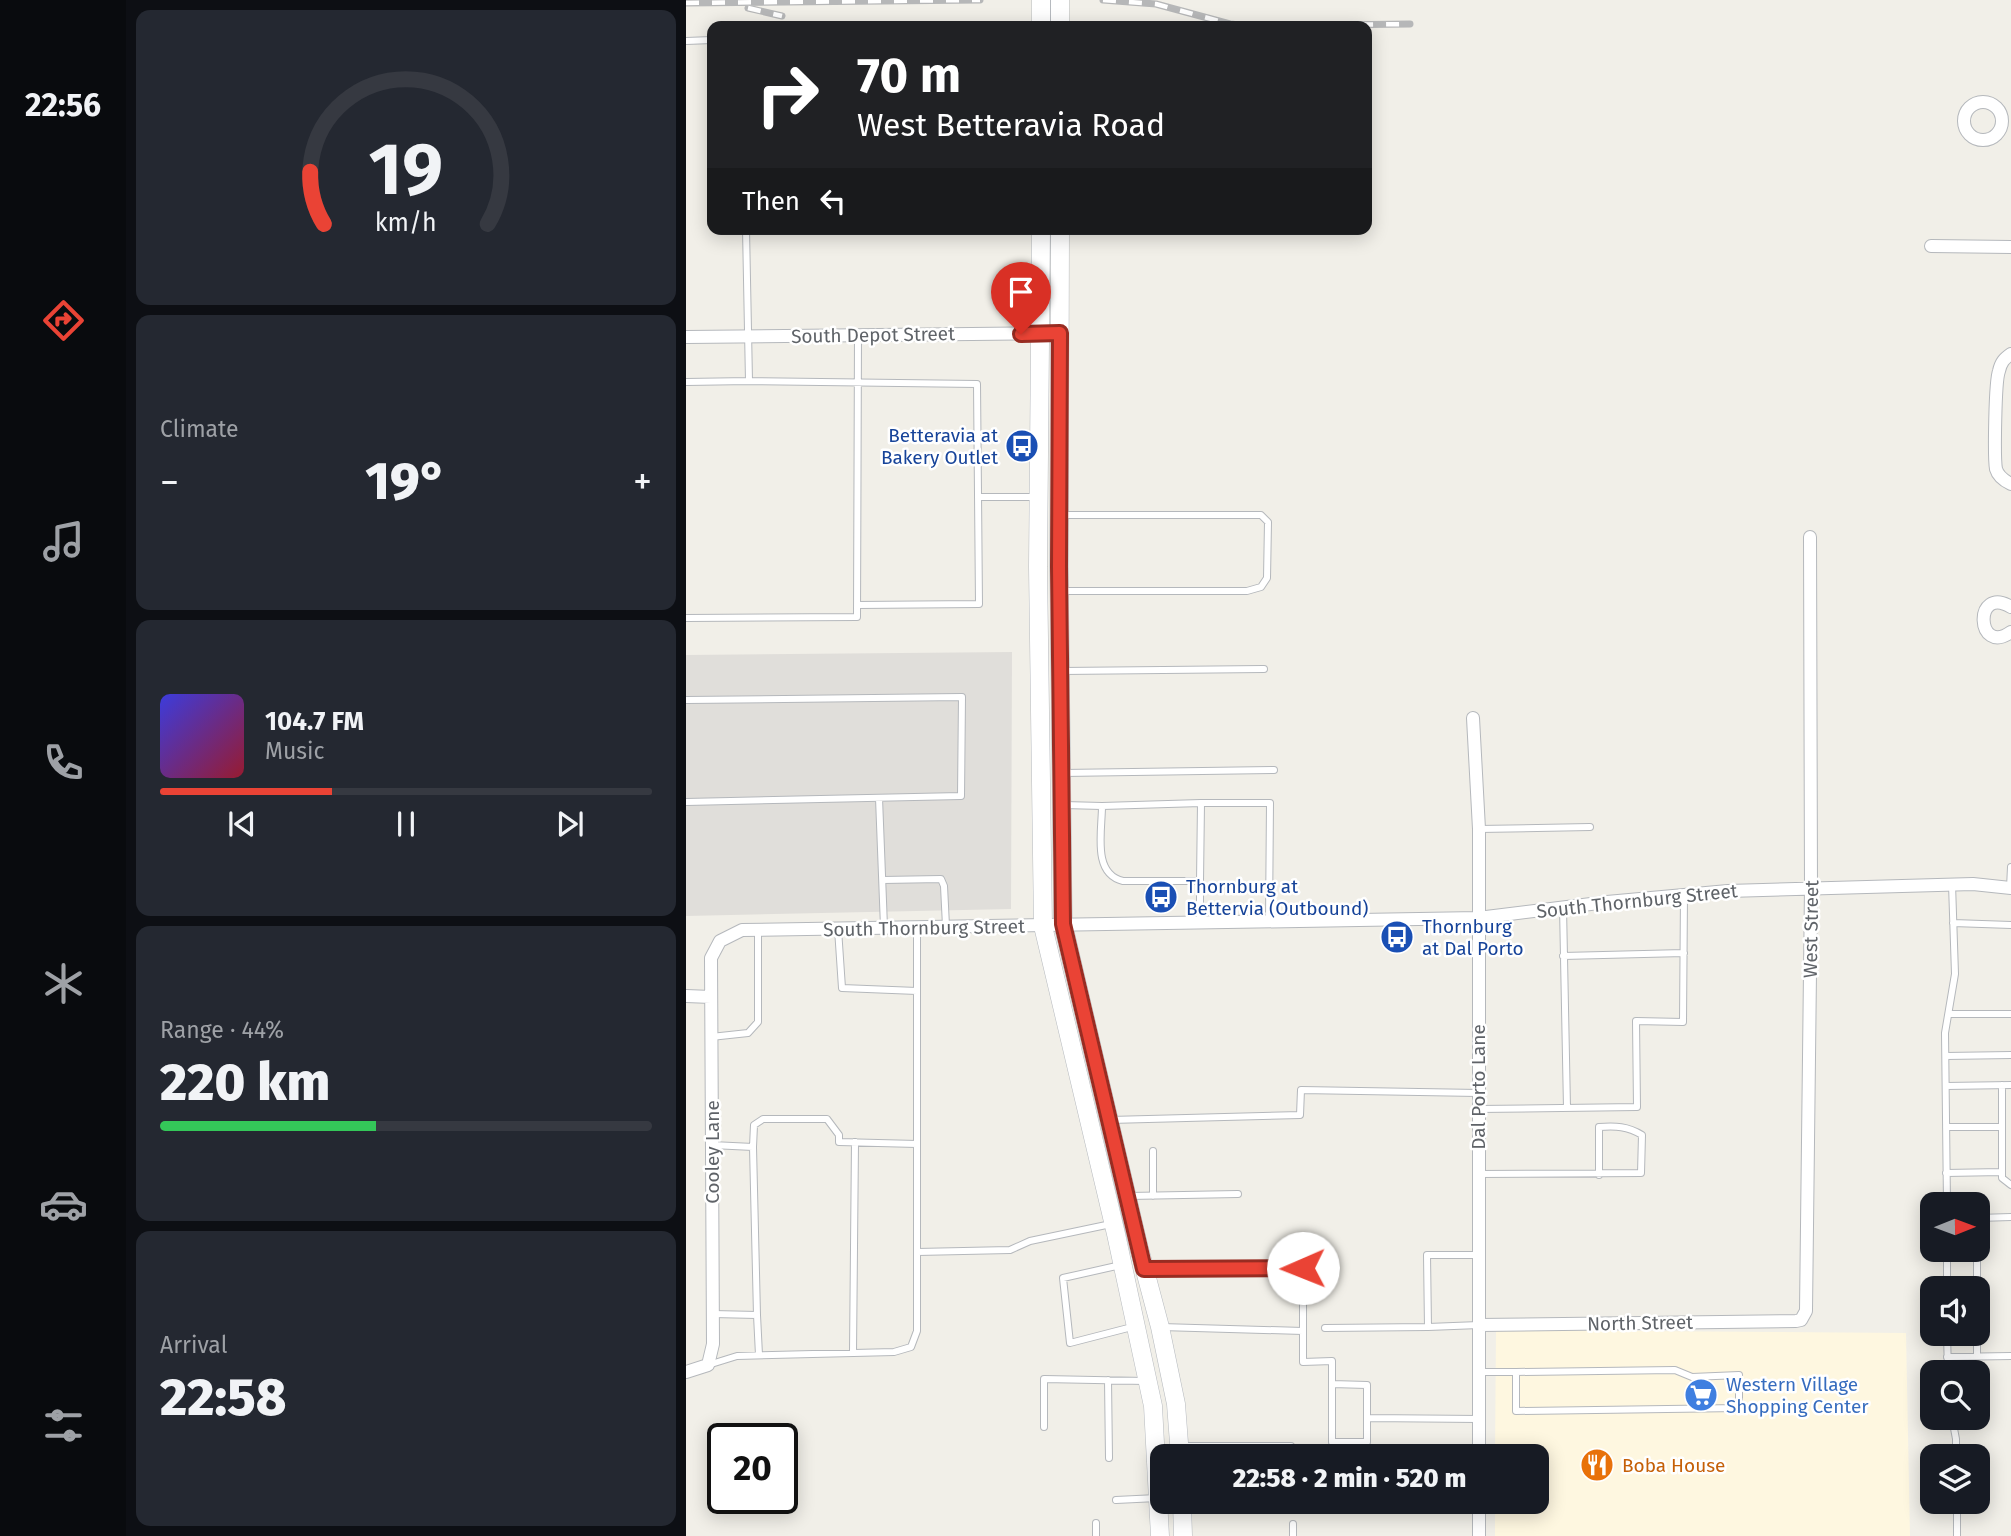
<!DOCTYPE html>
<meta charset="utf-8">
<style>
body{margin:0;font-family:"Fira Sans",sans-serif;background:#242831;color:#f1f3f6;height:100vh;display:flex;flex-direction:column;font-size:26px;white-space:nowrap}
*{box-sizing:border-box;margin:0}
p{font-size:23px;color:#9ea1a6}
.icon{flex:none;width:38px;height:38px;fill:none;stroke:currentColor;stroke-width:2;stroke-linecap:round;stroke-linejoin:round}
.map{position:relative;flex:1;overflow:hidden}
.details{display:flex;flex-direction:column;gap:10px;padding:10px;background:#0d0f14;width:560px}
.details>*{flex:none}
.banner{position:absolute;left:21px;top:21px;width:665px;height:214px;border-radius:14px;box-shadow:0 4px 18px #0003;background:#202124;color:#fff;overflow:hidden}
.needle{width:46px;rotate:89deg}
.fabs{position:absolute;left:1234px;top:1192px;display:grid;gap:14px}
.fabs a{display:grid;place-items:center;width:70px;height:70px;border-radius:14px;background:#171b24;box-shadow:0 4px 18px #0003;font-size:35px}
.speed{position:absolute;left:21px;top:1423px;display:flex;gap:14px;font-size:35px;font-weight:700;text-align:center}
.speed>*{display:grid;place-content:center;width:91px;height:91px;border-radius:50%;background:#171b24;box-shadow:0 4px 18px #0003;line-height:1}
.speed .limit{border:4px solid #111;border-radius:10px;background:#fff;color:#111}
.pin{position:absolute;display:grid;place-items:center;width:60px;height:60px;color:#fff;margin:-72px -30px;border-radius:50% 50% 50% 0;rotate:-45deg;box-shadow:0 0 7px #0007}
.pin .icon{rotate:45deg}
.me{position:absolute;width:77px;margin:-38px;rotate:269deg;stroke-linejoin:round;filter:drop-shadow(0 0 5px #0008)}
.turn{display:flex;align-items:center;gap:24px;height:147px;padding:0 35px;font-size:32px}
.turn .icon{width:91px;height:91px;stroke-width:2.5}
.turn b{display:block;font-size:49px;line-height:60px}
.then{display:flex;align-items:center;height:66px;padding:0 35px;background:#0003;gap:14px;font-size:26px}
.big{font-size:52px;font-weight:800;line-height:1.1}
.details .widget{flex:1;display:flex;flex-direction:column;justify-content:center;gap:10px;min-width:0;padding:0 24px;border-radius:14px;background:#242831}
.details .dial{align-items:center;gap:0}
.dial svg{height:182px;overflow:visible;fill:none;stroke:#363941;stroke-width:7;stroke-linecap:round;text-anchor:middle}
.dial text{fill:#f1f3f6;stroke:none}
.song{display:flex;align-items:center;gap:21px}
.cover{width:84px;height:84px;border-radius:10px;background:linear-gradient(135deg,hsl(240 70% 55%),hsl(350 70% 35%))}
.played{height:7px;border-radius:4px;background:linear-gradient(90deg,#ea4335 35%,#363941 35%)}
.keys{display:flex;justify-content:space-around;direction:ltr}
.heat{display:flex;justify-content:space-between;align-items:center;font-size:38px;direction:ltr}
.charge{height:10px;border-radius:5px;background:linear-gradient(90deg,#34c759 44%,#363941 0)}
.trip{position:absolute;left:464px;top:1444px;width:399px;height:70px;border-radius:14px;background:#171b24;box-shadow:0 4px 18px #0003;font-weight:800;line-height:70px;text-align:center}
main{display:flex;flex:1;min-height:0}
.dock{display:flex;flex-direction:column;width:126px;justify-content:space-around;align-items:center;background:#090b0e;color:#9ea1a6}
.dock .icon{width:49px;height:49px}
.dock .active{color:#ea4335}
.dock b{font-size:32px;color:#f1f3f6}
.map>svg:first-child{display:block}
</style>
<main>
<nav class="dock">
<b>22:56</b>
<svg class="icon active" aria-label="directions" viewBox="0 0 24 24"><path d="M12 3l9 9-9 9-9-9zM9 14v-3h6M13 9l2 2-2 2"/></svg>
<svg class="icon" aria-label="music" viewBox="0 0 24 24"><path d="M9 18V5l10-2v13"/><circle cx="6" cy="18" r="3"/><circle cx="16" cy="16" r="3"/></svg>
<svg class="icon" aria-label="phone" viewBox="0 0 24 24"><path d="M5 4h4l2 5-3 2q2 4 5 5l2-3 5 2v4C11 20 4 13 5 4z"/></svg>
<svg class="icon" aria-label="climate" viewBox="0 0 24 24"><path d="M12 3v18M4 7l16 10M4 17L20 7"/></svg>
<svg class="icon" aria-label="car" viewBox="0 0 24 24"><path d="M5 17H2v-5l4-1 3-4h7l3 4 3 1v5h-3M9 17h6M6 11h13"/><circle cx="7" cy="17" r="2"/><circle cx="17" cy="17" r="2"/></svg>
<svg class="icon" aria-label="filters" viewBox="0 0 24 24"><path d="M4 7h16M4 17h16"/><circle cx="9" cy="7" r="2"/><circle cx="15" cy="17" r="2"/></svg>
</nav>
<section class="details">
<div class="widget dial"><svg viewBox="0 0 100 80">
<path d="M14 69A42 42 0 1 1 86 69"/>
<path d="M14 69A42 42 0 0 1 8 46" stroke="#ea4335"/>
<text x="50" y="56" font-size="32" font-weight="700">19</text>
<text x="50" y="72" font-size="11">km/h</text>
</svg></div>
<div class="widget"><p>Climate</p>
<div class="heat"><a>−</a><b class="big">19°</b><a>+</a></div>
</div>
<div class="widget">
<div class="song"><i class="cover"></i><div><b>104.7 FM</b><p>Music</p></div></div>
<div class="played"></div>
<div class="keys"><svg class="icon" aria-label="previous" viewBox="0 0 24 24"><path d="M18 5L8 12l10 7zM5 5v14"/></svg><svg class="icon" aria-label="pause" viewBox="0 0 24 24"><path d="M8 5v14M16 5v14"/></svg><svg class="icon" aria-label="next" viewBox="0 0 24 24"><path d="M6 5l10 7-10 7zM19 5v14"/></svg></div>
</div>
<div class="widget"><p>Range · 44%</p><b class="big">220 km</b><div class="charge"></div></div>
<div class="widget"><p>Arrival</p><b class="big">22:58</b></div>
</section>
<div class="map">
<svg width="1325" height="1536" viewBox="0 0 1325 1536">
<rect width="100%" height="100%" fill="#f1efe8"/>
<path fill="#fef7e0" d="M810,1330L1220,1333L1224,1536H809V1502H850V1456H809Z"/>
<path fill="#e0deda" d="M326,652L325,909L0,916V655Z"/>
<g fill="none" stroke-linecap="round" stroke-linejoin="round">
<defs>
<path id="service" d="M0,41L26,40
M63,381L291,384L293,604L171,605
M0,382L63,381L60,229
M292,497H351
M375,515H575L582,522L581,578L575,587L561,591H376
M0,618L171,617L172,335
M376,671L578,669
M0,700L276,697L275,796L0,802
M377,773L588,770
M193,798L198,927
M515,803H584L583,920
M378,805L416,806C416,831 406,874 437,881H514L515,803L416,806
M793,829L904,827
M197,880L255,879L258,886L260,926
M1324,888L1325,867
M877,907L881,1108
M514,921V881
M1267,923L1325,925
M152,929L156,988L231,991
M877,956L998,953
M1263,1014H1325
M25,1037L62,1033L72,1022V930
M1260,1056L1325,1055
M1316,1085V1178L1325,1185
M1260,1086L1325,1085
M792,1109L951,1107L950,1021L997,1022L998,895
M424,1120L614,1115L615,1090L792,1093
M1260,1127H1316
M26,1145L67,1147L68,1125L77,1119H141L153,1135V1142L231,1144
M67,1147L71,1315
M467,1151V1196
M1260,1173L1316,1172
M792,1174L955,1173L956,1135C941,1126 930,1126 913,1127V1175
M443,1196L552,1194
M1261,1204L1259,1033L1269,974L1266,884
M1292,1218L1325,1217
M1261,1250V1288
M1291,1250V1288
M231,1252L324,1250L344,1241L425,1224
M435,1265L377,1278L384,1343L446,1327
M460,1269L617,1268V1362L646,1361V1442H681V1418L793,1419
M27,1314L71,1315L73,1355
M475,1327L617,1331
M742,1327L793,1325
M639,1328L742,1327L741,1255H793
M1261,1334L1262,1372
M1291,1334V1356
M167,1353L169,1142
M1261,1357L1325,1356
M22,1365L51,1356L208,1352L225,1347L231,1331V928
M793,1372H830V1411L1053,1408V1375L1006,1377L989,1370L830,1372
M422,1380L423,1458
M646,1384L681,1385V1418
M1266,1418L1270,1439V1456
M358,1427V1379L459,1381
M496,1446H605V1456
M430,1500L471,1498
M1271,1502V1536
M607,1524V1536
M410,1536V1523"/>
<path id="minor" d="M1278 121a19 19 0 1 1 38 0a19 19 0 1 1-38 0Z
M1245,246L1325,247
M0,337L374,333
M1325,354C1318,359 1315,362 1313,371C1309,381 1308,458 1310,469C1312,476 1319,481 1325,484
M1325,607C1287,584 1290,657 1325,632
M787,718L793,829V1456
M0,996L25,997
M793,1325L1110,1321L1115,1320L1120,1311L1125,888L1124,537
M0,1372L22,1365L27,1344L25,958L34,941L56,930L792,918L921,902L1042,891L1287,884L1325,888
M793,1502V1536"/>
<path id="secondary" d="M355,0V26
M374,26V0
M355,229L352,567L357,926L430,1234L467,1406L474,1536
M374,229L373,567L377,924L453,1248L474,1327L490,1404L494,1456
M496,1502L497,1536"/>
</defs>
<use href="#service" stroke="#b5b8bc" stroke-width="8"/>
<use href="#minor" stroke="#b5b8bc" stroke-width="14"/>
<use href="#secondary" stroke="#b6babf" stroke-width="19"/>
<use href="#service" stroke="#fff" stroke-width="6"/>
<use href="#minor" stroke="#fff" stroke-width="12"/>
<use href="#secondary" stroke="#fff" stroke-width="18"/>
<defs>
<path id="rail" d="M417,0L470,4L544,24L564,26L724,24
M0,3L294,0
M62,8L96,16"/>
</defs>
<use href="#rail" stroke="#b6b7b8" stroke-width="7"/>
<use href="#rail" stroke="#fff" stroke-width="4.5" stroke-dasharray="13" stroke-linecap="butt"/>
</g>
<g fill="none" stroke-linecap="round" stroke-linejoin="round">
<defs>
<path id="route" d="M335,334L374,333L373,567L377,924L458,1269L617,1268"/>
</defs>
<use href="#route" stroke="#982c22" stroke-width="18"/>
<use href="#route" stroke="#ea4335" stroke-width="12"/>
</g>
<defs>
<symbol id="bus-disc" viewBox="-11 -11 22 22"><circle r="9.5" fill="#1a4fb4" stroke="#fff"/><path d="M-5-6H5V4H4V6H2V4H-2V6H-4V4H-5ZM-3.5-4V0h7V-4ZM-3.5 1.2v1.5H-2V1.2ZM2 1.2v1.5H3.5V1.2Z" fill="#fff"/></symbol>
<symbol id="supermarket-disc" viewBox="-11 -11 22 22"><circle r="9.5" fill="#3f7fe0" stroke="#fff"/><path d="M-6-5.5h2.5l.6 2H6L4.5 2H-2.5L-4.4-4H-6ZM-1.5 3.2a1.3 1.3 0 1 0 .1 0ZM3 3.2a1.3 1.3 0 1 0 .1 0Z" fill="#fff"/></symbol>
<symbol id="restaurant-disc" viewBox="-11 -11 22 22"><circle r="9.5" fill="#e8710a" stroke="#fff"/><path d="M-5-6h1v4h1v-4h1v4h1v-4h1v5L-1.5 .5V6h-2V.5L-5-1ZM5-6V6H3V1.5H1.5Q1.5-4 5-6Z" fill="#fff"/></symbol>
</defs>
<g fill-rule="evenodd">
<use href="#bus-disc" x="317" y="427" width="38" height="38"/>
<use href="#bus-disc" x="456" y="878" width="38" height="38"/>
<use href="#bus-disc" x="692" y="918" width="38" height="38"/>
<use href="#supermarket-disc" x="996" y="1376" width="38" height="38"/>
<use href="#restaurant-disc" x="892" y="1446" width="38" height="38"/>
</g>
<g text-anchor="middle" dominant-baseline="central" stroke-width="5" stroke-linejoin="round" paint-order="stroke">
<g font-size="19" fill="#5f6368" stroke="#fff">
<text transform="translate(187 335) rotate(-1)">South Depot Street</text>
<text transform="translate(951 901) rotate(-6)">South Thornburg Street</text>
<text transform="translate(238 928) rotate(-1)">South Thornburg Street</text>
<text transform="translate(1125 929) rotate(-89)">West Street</text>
<text transform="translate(792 1087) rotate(-90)">Dal Porto Lane</text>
<text transform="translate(26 1152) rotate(-90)">Cooley Lane</text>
<text transform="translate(954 1323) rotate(-1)">North Street</text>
</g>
<g font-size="19" fill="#164399" stroke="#fff" text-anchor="start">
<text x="312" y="435" text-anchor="end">Betteravia at<tspan x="312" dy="22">Bakery Outlet</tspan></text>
<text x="500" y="886">Thornburg at<tspan x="500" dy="22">Bettervia (Outbound)</tspan></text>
<text x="736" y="926">Thornburg<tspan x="736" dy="22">at Dal Porto</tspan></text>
</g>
<g font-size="19" fill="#366cbe" stroke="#fff" text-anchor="start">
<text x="1040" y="1384">Western Village<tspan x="1040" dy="22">Shopping Center</tspan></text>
</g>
<g font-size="19" fill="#c56008" stroke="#fff" text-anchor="start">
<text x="936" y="1465">Boba House</text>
</g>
</g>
</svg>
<div class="fabs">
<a><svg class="needle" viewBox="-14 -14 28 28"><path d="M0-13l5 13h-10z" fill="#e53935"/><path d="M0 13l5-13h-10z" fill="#9ea1a6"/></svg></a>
<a><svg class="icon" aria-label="sound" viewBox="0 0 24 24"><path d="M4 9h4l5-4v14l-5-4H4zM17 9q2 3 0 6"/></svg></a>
<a><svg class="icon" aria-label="search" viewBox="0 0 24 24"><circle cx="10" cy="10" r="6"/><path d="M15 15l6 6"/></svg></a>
<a><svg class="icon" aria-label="layers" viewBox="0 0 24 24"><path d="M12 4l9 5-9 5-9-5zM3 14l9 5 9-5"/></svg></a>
</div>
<div class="speed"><div class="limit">20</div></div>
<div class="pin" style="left:335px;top:334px;background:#d93025"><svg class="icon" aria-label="arrive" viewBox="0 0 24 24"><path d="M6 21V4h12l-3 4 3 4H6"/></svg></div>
<svg class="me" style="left:617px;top:1268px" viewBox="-20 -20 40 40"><circle r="19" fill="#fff"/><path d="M0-13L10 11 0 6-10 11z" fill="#ea4335"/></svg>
<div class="trip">22:58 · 2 min · 520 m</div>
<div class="banner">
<div class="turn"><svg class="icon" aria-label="right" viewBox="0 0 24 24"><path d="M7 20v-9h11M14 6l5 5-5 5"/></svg><div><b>70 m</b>West Betteravia Road</div></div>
<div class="then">Then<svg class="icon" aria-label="left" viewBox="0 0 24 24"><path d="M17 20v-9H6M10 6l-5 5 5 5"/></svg></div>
</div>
</div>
</main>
